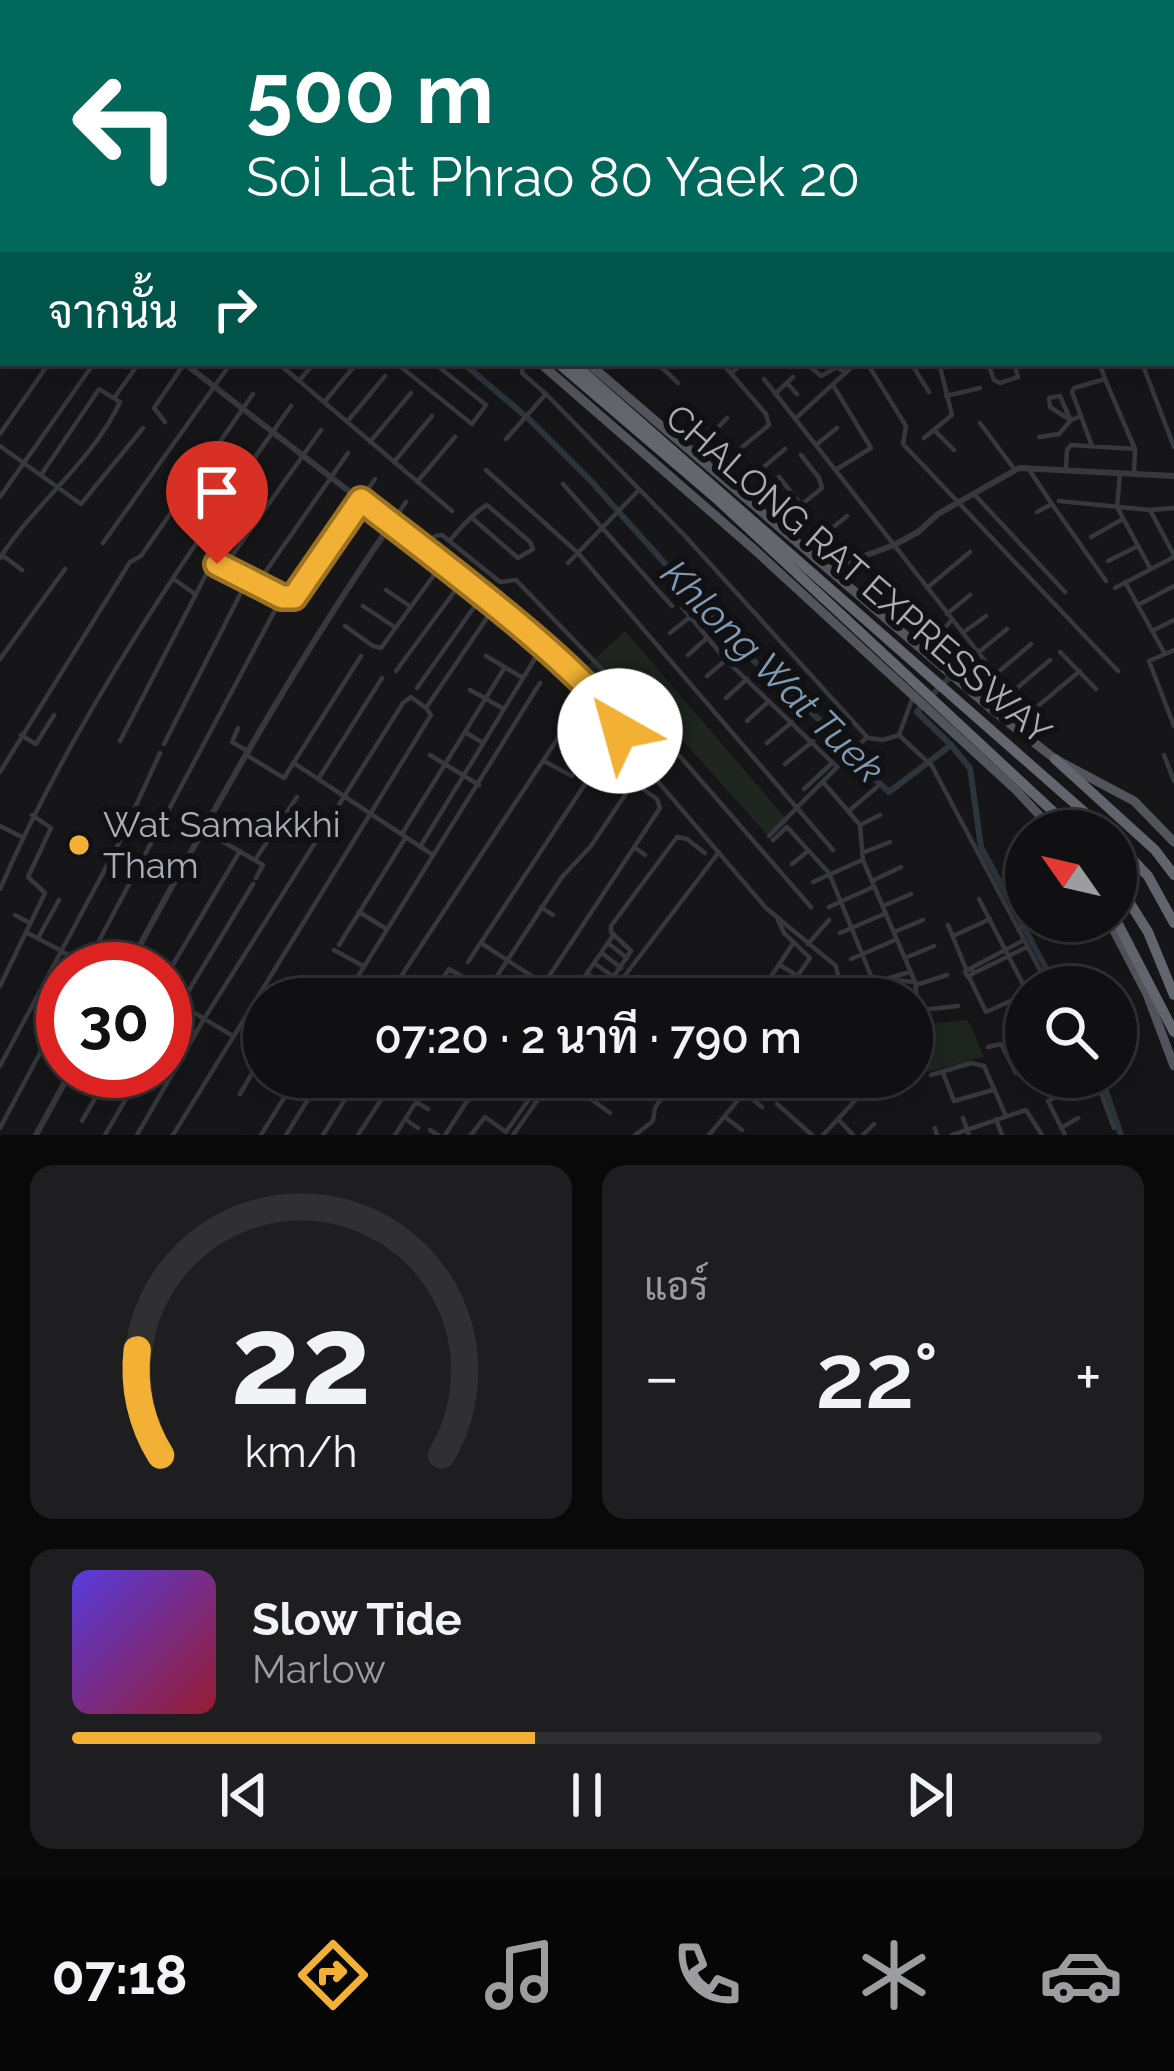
<!DOCTYPE html>
<html lang="th">
<meta charset="utf-8">
<style>
body{margin:0;font-family:Raleway,Sarabun,sans-serif;background:#1e1e20;color:#f1f3f6;height:100vh;display:flex;flex-direction:column;font-size:45px;white-space:nowrap}
*{box-sizing:border-box;margin:0}
p{font-size:39px;color:#9c9d9f}
.icon{flex:none;width:66px;height:66px;fill:none;stroke:currentColor;stroke-width:2;stroke-linecap:round;stroke-linejoin:round}
.map{position:relative;height:1135px;overflow:hidden}
.panel{display:flex;flex-direction:column;gap:30px;padding:30px;background:#09090a;flex:1}
.panel>*{flex:none}
.banner{position:absolute;left:0px;top:0px;width:1176px;height:366px;box-shadow:0 12px 48px #0002,0 0 0 3px #303032;background:#00695c;color:#fff;overflow:hidden}
.needle{width:78px;rotate:304deg}
.tools{position:absolute;left:1005px;top:810px;display:grid;gap:24px}
.tools a{display:grid;place-items:center;width:132px;height:132px;border-radius:50%;background:#101012;box-shadow:0 12px 48px #0002,0 0 0 3px #303032;font-size:60px}
.speed{position:absolute;left:36px;top:942px;display:flex;gap:24px;font-size:60px;font-weight:700;text-align:center}
.speed>*{display:grid;place-content:center;width:156px;height:156px;border-radius:50%;background:#101012;box-shadow:0 12px 48px #0002,0 0 0 3px #303032;line-height:1}
.speed .limit{border:18px solid #d22;background:#fff;color:#111}
.pin{position:absolute;display:grid;place-items:center;width:102px;height:102px;color:#fff;margin:-123px -51px;border-radius:50% 50% 50% 0;rotate:-45deg;box-shadow:0 0 12px #0007}
.pin .icon{rotate:45deg}
.me{position:absolute;width:132px;margin:-66px;rotate:322deg;stroke-linejoin:round;filter:drop-shadow(0 0 9px #0008)}
.turn{display:flex;align-items:center;gap:42px;height:252px;padding:0 48px;font-size:54px}
.turn .icon{width:156px;height:156px;stroke-width:2.5}
.turn b{display:block;font-size:84px;line-height:102px}
.then{display:flex;align-items:center;height:114px;padding:0 48px;background:#0003;gap:24px;font-size:45px}
.big{font-size:90px;font-weight:600;line-height:1.1}
.panel .tile{flex:1;display:flex;flex-direction:column;justify-content:center;gap:18px;min-width:0;padding:0 42px;border-radius:24px;background:#1e1e20}
.panel .dial{align-items:center;gap:0}
.dial svg{height:312px;overflow:visible;fill:none;stroke:#303032;stroke-width:7;stroke-linecap:round;text-anchor:middle}
.dial text{fill:#f1f3f6;stroke:none}
.song{display:flex;align-items:center;gap:36px}
.cover{width:144px;height:144px;border-radius:18px;background:linear-gradient(135deg,hsl(250 70% 55%),hsl(350 70% 35%))}
.played{height:12px;border-radius:6px;background:linear-gradient(90deg,#f2b134 45%,#303032 45%)}
.keys{display:flex;justify-content:space-around;direction:ltr}
.heat{display:flex;justify-content:space-between;align-items:center;font-size:66px;direction:ltr}
.panel .tiles{flex:1;display:grid;gap:30px;grid-template-columns:1fr 1fr}
.tile:last-child{grid-column:span 2}
.trip{position:absolute;left:243px;top:978px;width:690px;height:120px;border-radius:60px;background:#101012;box-shadow:0 12px 48px #0002,0 0 0 3px #303032;font-weight:600;line-height:120px;text-align:center}
.tabs{display:flex;height:192px;justify-content:space-around;align-items:center;background:#060607;color:#9c9d9f}
.tabs .icon{width:84px;height:84px}
.tabs .selected{color:#f2b134}
.tabs b{font-size:54px;color:#f1f3f6}
.map>svg:first-child{display:block}
</style>
<div class="map">
<svg width="1174" height="1135" viewBox="0 0 1174 1135">
<rect width="100%" height="100%" fill="#161618"/>
<path fill="#1e261f" d="M625,631L788,821L770,838L635,687L616,703L586,667Z
M968,1020L984,1057L927,1072L915,1025Z"/>
<g fill="none" stroke-linecap="round" stroke-linejoin="round">
<path stroke="#2c353c" stroke-width="6" d="M764,0L768,3
M1173,200H1174
M463,363L530,420L592,482L745,653L840,738L857,762L889,792L951,745L970,768L981,847L1056,987
M931,696L958,669
M922,706L917,712L951,745
M1101,1077L1121,1135"/>
<path stroke="#37383d" stroke-width="4.5" d="M10,0L13,3
M185,0L188,3
M368,0L372,3
M418,0L422,3
M605,0L609,3
M661,0L665,3
M723,0L727,3
M819,0L820,3
M892,0L893,3
M1011,0L1021,3
M1127,0L1136,3
M923,3L924,0
M1173,15H1174
M0,18L3,20
M1173,49H1174
M0,60L3,62
M1173,97H1174
M0,121L3,123
M1173,139H1174
M0,162L3,158
M0,184L3,186
M1173,222H1174
M1173,265H1174
M1173,279L1174,280
M0,313L3,308
M1173,322L1174,321
M1173,350L1174,349
M1173,361L1174,364
M278,363L452,511
M396,363L472,424L486,405L434,363
M523,363L522,373L546,394
M657,363L678,383
M806,363L821,376L837,367L846,373
M867,363L906,426L903,444L1118,671
M911,363L929,392
M988,363L994,380L1000,383L1018,377L1014,363
M1142,363L1174,447
M1100,365L1105,379
M940,366L958,363
M733,372L742,363
M764,379L1036,726
M299,381L314,363
M787,383L797,394
M833,385L871,448L837,469
M775,394L793,377
M946,396L980,388
M114,398L139,363
M1049,398L1060,396L1070,419
M1049,398L1050,407L1067,418
M326,400L357,363
M795,419L856,363
M165,422L154,408L184,364
M347,422L385,376
M980,423L1015,470
M934,430L954,450
M0,434L49,363
M1039,437L1059,434L1071,420L1081,416
M924,438L952,415L939,363
M506,439L546,394L685,536L868,738L883,740L899,735
M370,442L411,393
M704,442L727,418
M816,445L837,428
M0,446L81,504L143,428
M1092,446L1072,392L1074,388L1105,379L1135,449L1134,473
M693,448L704,442L712,450L708,462
M394,462L432,416
M717,468L769,425L766,414L722,363
M1066,468L1067,450L1071,445L1135,449
M486,470L578,553L833,850
M1030,471L1052,504L1037,512
M1120,474L1117,507L1150,568
M779,477L801,505
M417,482L455,437
M563,484L672,606
M739,488L785,449
M974,494L1065,592
M0,497L94,363
M1059,501L1150,510L1174,508
M406,502L391,524C438,561 604,683 620,731L468,962
M1052,504L1106,581
M1150,510L1174,555
M779,523L822,488L819,478L801,455
M1091,537L1123,519
M450,540C461,528 473,513 487,505L530,542L533,549L518,558L471,517
M103,543L231,363
M425,547L435,536L442,535L500,582L516,580L624,692
M805,550L847,516
M2,555L22,570
M0,558C35,503 93,461 120,402L99,389L41,475
M1108,561L1138,546
M568,563L639,490
M224,567L321,430
M175,580L195,594
M1125,582L1165,654
M257,584L348,453
M927,588L970,552
M1115,588L1174,557
M386,590L411,607
M1138,605L1174,586
M363,606L396,628
M682,607L726,660L837,767
M947,614L970,595
M345,626L373,646L381,648L442,564
M1152,631L1174,620
M964,632L986,616
M670,633L690,617
M934,638L951,621
M919,648L938,639L960,661
M1174,650L1149,661L1174,726
M979,652L1007,629
M1060,652L1096,689
M688,655L707,638
M486,656L523,678
M0,659L65,569
M396,671L463,580
M995,675L1031,644
M707,676L726,660
M417,688L482,596
M470,690L504,709
M1010,694L1050,660
M913,697L899,735L932,766L1049,987
M726,698L747,679
M630,699L811,907
M1027,715L1080,671
M747,721L769,701
M238,728L232,742L249,752
M465,732L483,743
M21,735L36,744L54,715
M619,736L766,908L836,966L839,981L824,999
M624,738L645,716
M120,741L211,565C240,565 264,599 294,597L375,479
M767,743L792,722
M164,744L248,579
M430,755L479,785
M1164,755L1174,781
M248,756L284,778L361,656
M544,761L572,776
M294,763L433,855
M785,764L813,741
M0,772L130,562L141,556L253,394
M319,778L382,678
M824,783L860,825L863,860L915,982L918,1010
M804,789L831,764
M850,810L877,787
M860,825L880,815
M0,826L22,837
M203,830L263,865L256,878
M402,834L505,667
M769,836L866,738
M773,840L787,827L829,873L874,983
M420,847L542,647
M634,847L645,855
M862,853L890,842
M257,857L297,797
M792,864L808,851
M872,881L901,867
M813,882L862,860
M0,889C75,717 183,559 291,406
M979,899L1026,990
M883,906L911,894
M541,907L553,915
M829,907L873,887
M359,912L385,928
M15,915L30,923
M778,920L784,933L810,958L781,999
M948,925L966,969
M1019,928L1033,921
M26,932L95,969
M894,932L923,920
M840,933L884,914
M953,936L990,919
M38,938L59,900
M481,943L559,994
M608,943L627,958
M808,944L829,920
M339,945L406,837
M334,950L363,966
M602,953L621,968
M905,958L934,946
M851,959L895,940
M594,963L614,977
M780,965L799,977
M971,968L965,972L968,977L974,973L971,968L1024,940
M84,969L282,597
M587,973L606,988
M974,973L1027,947
M969,977L986,1012L1026,994
M165,978L240,851
M891,980L915,982
M916,985L947,975
M0,986L45,893L28,877L51,828L32,815
M578,986L612,937
M394,987L589,691
M858,987L910,972
M434,991L445,999
M344,999L540,683
M370,999L383,982L406,999
M429,999L449,969L473,983
M482,999L562,877L591,846L633,783
M534,999L660,808L657,799L603,761
M598,999L631,951L611,932V926L677,837L687,839L705,853
M607,999L719,852
M756,999L794,942
M181,1005L233,1036
M250,1009L264,1018
M912,1011L958,1006
M165,1030L253,884
M988,1047L1001,1044L1016,1073L1026,1071
M1023,1047L1026,1046
M0,1066L118,845L160,753
M943,1073L954,1101L993,1090
M931,1075L971,1063L984,1066L1006,1116
M526,1077L539,1085L529,1099
M561,1077L610,1113
M709,1077L720,1087
M773,1077L782,1085
M1095,1077L1114,1128
M428,1084L441,1092
M1064,1092L1048,1101L1065,1135
M745,1093L762,1107
M240,1094L264,1053
M416,1102L428,1109
M777,1104L812,1135
M725,1117L742,1130
M963,1118L969,1135
M405,1119L418,1128
M996,1119L1002,1135
M839,1120L853,1135
M82,1121L111,1071
M0,1128L63,1010
M935,1128L937,1135
M1061,1128L1078,1118
M430,1130L438,1135
M105,1135L142,1071
M137,1135L204,1019L403,703L411,697L426,708
M173,1135L431,715L426,708L495,606
M261,1135L297,1077
M286,1135L322,1077
M323,1135L359,1077
M358,1135L396,1077
M395,1135L432,1077
M445,1135L483,1077
M471,1135L485,1117L506,1132L529,1099L504,1082
M513,1135L554,1077
M635,1135L653,1121L655,1108L662,1097
M709,1135L757,1077
M823,1135L877,1077
M863,1135L874,1124
M952,1135L1026,1110L1042,1135"/>
<path stroke="#37383d" stroke-width="6" d="M81,0L84,3
M827,570L894,545L918,532L938,514L1019,468L1174,476
M127,969C209,817 293,666 391,524L184,363
M36,1135L71,1071"/>
<path stroke="#53555c" stroke-width="9" d="M216,0L218,3
M229,0L231,3
M273,0L275,3
M285,0L287,3
M535,3L541,0
M560,3L566,0
M0,266L3,265
M0,278L3,276
M540,363L756,551L1016,790L1054,831
M588,363L995,712L1055,759L1134,801L1174,842
M1109,921L1147,994L1174,1066"/>
<path stroke="#63666e" stroke-width="10" d="M242,0L244,3
M256,0L258,3
M558,363L718,500L1074,831
M573,363L1106,831
M1055,759L1155,850L1174,875
M1116,842L1148,876L1174,923
M1116,881L1148,932L1174,995
M1116,920L1174,1032"/>
<path stroke="#4a4c52" stroke-width="3" stroke-dasharray="15 12" stroke-linecap="butt" d="M542,3L548,0
M0,271L3,270"/>
</g>
<g fill="none" stroke-linecap="round" stroke-linejoin="round">
<defs>
<path id="route" d="M217,564L282,597H294L361,500C411,540 603,680 620,731"/>
</defs>
<use href="#route" stroke="#9d7322" stroke-width="30"/>
<use href="#route" stroke="#f2b134" stroke-width="21"/>
</g>
<circle fill="#f2b134" stroke="#111113" stroke-width="4.5" cx="79" cy="845" r="12"/>
<g text-anchor="middle" dominant-baseline="central" stroke-width="12" stroke-linejoin="round" paint-order="stroke">
<g font-size="36" fill="#a8adb8" stroke="#111113">
<text transform="translate(859 574) rotate(41)">CHALONG RAT EXPRESSWAY</text>
</g>
<g font-size="36" fill="#a8adb8" stroke="#111113" text-anchor="start">
<text x="103" y="824">Wat Samakkhi<tspan x="103" dy="41">Tham</tspan></text>
</g>
<g font-size="39" font-style="italic" fill="#7f9bb3" stroke="#111113">
<text transform="translate(773 671) rotate(45)">Khlong Wat Tuek</text>
</g>
</g>
</svg>
<div class="tools">
<a><svg class="needle" viewBox="-14 -14 28 28"><path d="M0-13l5 13h-10z" fill="#e53935"/><path d="M0 13l5-13h-10z" fill="#9c9d9f"/></svg></a>
<a><svg class="icon" aria-label="search" viewBox="0 0 24 24"><circle cx="10" cy="10" r="6"/><path d="M15 15l6 6"/></svg></a>
</div>
<div class="speed"><div class="limit">30</div></div>
<div class="pin" style="left:217px;top:564px;background:#d93025"><svg class="icon" aria-label="arrive" viewBox="0 0 24 24"><path d="M6 21V4h12l-3 4 3 4H6"/></svg></div>
<svg class="me" style="left:620px;top:731px" viewBox="-20 -20 40 40"><circle r="19" fill="#fff"/><path d="M0-13L10 11 0 6-10 11z" fill="#f2b134"/></svg>
<div class="trip">07:20 · 2 นาที · 790 m</div>
<div class="banner">
<div class="turn"><svg class="icon" aria-label="left" viewBox="0 0 24 24"><path d="M17 20v-9H6M10 6l-5 5 5 5"/></svg><div><b>500 m</b>Soi Lat Phrao 80 Yaek 20</div></div>
<div class="then">จากนั้น<svg class="icon" aria-label="right" viewBox="0 0 24 24"><path d="M7 20v-9h11M14 6l5 5-5 5"/></svg></div>
</div>
</div>
<section class="panel">
<div class="tiles">
<div class="tile dial"><svg viewBox="0 0 100 80">
<path d="M14 69A42 42 0 1 1 86 69"/>
<path d="M14 69A42 42 0 0 1 8 42" stroke="#f2b134"/>
<text x="50" y="56" font-size="32" font-weight="700">22</text>
<text x="50" y="72" font-size="11">km/h</text>
</svg></div>
<div class="tile"><p>แอร์</p>
<div class="heat"><a>−</a><b class="big">22°</b><a>+</a></div>
</div>
<div class="tile">
<div class="song"><i class="cover"></i><div><b>Slow Tide</b><p>Marlow</p></div></div>
<div class="played"></div>
<div class="keys"><svg class="icon" aria-label="previous" viewBox="0 0 24 24"><path d="M18 5L8 12l10 7zM5 5v14"/></svg><svg class="icon" aria-label="pause" viewBox="0 0 24 24"><path d="M8 5v14M16 5v14"/></svg><svg class="icon" aria-label="next" viewBox="0 0 24 24"><path d="M6 5l10 7-10 7zM19 5v14"/></svg></div>
</div>
</div>
</section>
<nav class="tabs">
<b>07:18</b>
<svg class="icon selected" aria-label="directions" viewBox="0 0 24 24"><path d="M12 3l9 9-9 9-9-9zM9 14v-3h6M13 9l2 2-2 2"/></svg>
<svg class="icon" aria-label="music" viewBox="0 0 24 24"><path d="M9 18V5l10-2v13"/><circle cx="6" cy="18" r="3"/><circle cx="16" cy="16" r="3"/></svg>
<svg class="icon" aria-label="phone" viewBox="0 0 24 24"><path d="M5 4h4l2 5-3 2q2 4 5 5l2-3 5 2v4C11 20 4 13 5 4z"/></svg>
<svg class="icon" aria-label="climate" viewBox="0 0 24 24"><path d="M12 3v18M4 7l16 10M4 17L20 7"/></svg>
<svg class="icon" aria-label="car" viewBox="0 0 24 24"><path d="M5 17H2v-5l4-1 3-4h7l3 4 3 1v5h-3M9 17h6M6 11h13"/><circle cx="7" cy="17" r="2"/><circle cx="17" cy="17" r="2"/></svg>
</nav>
